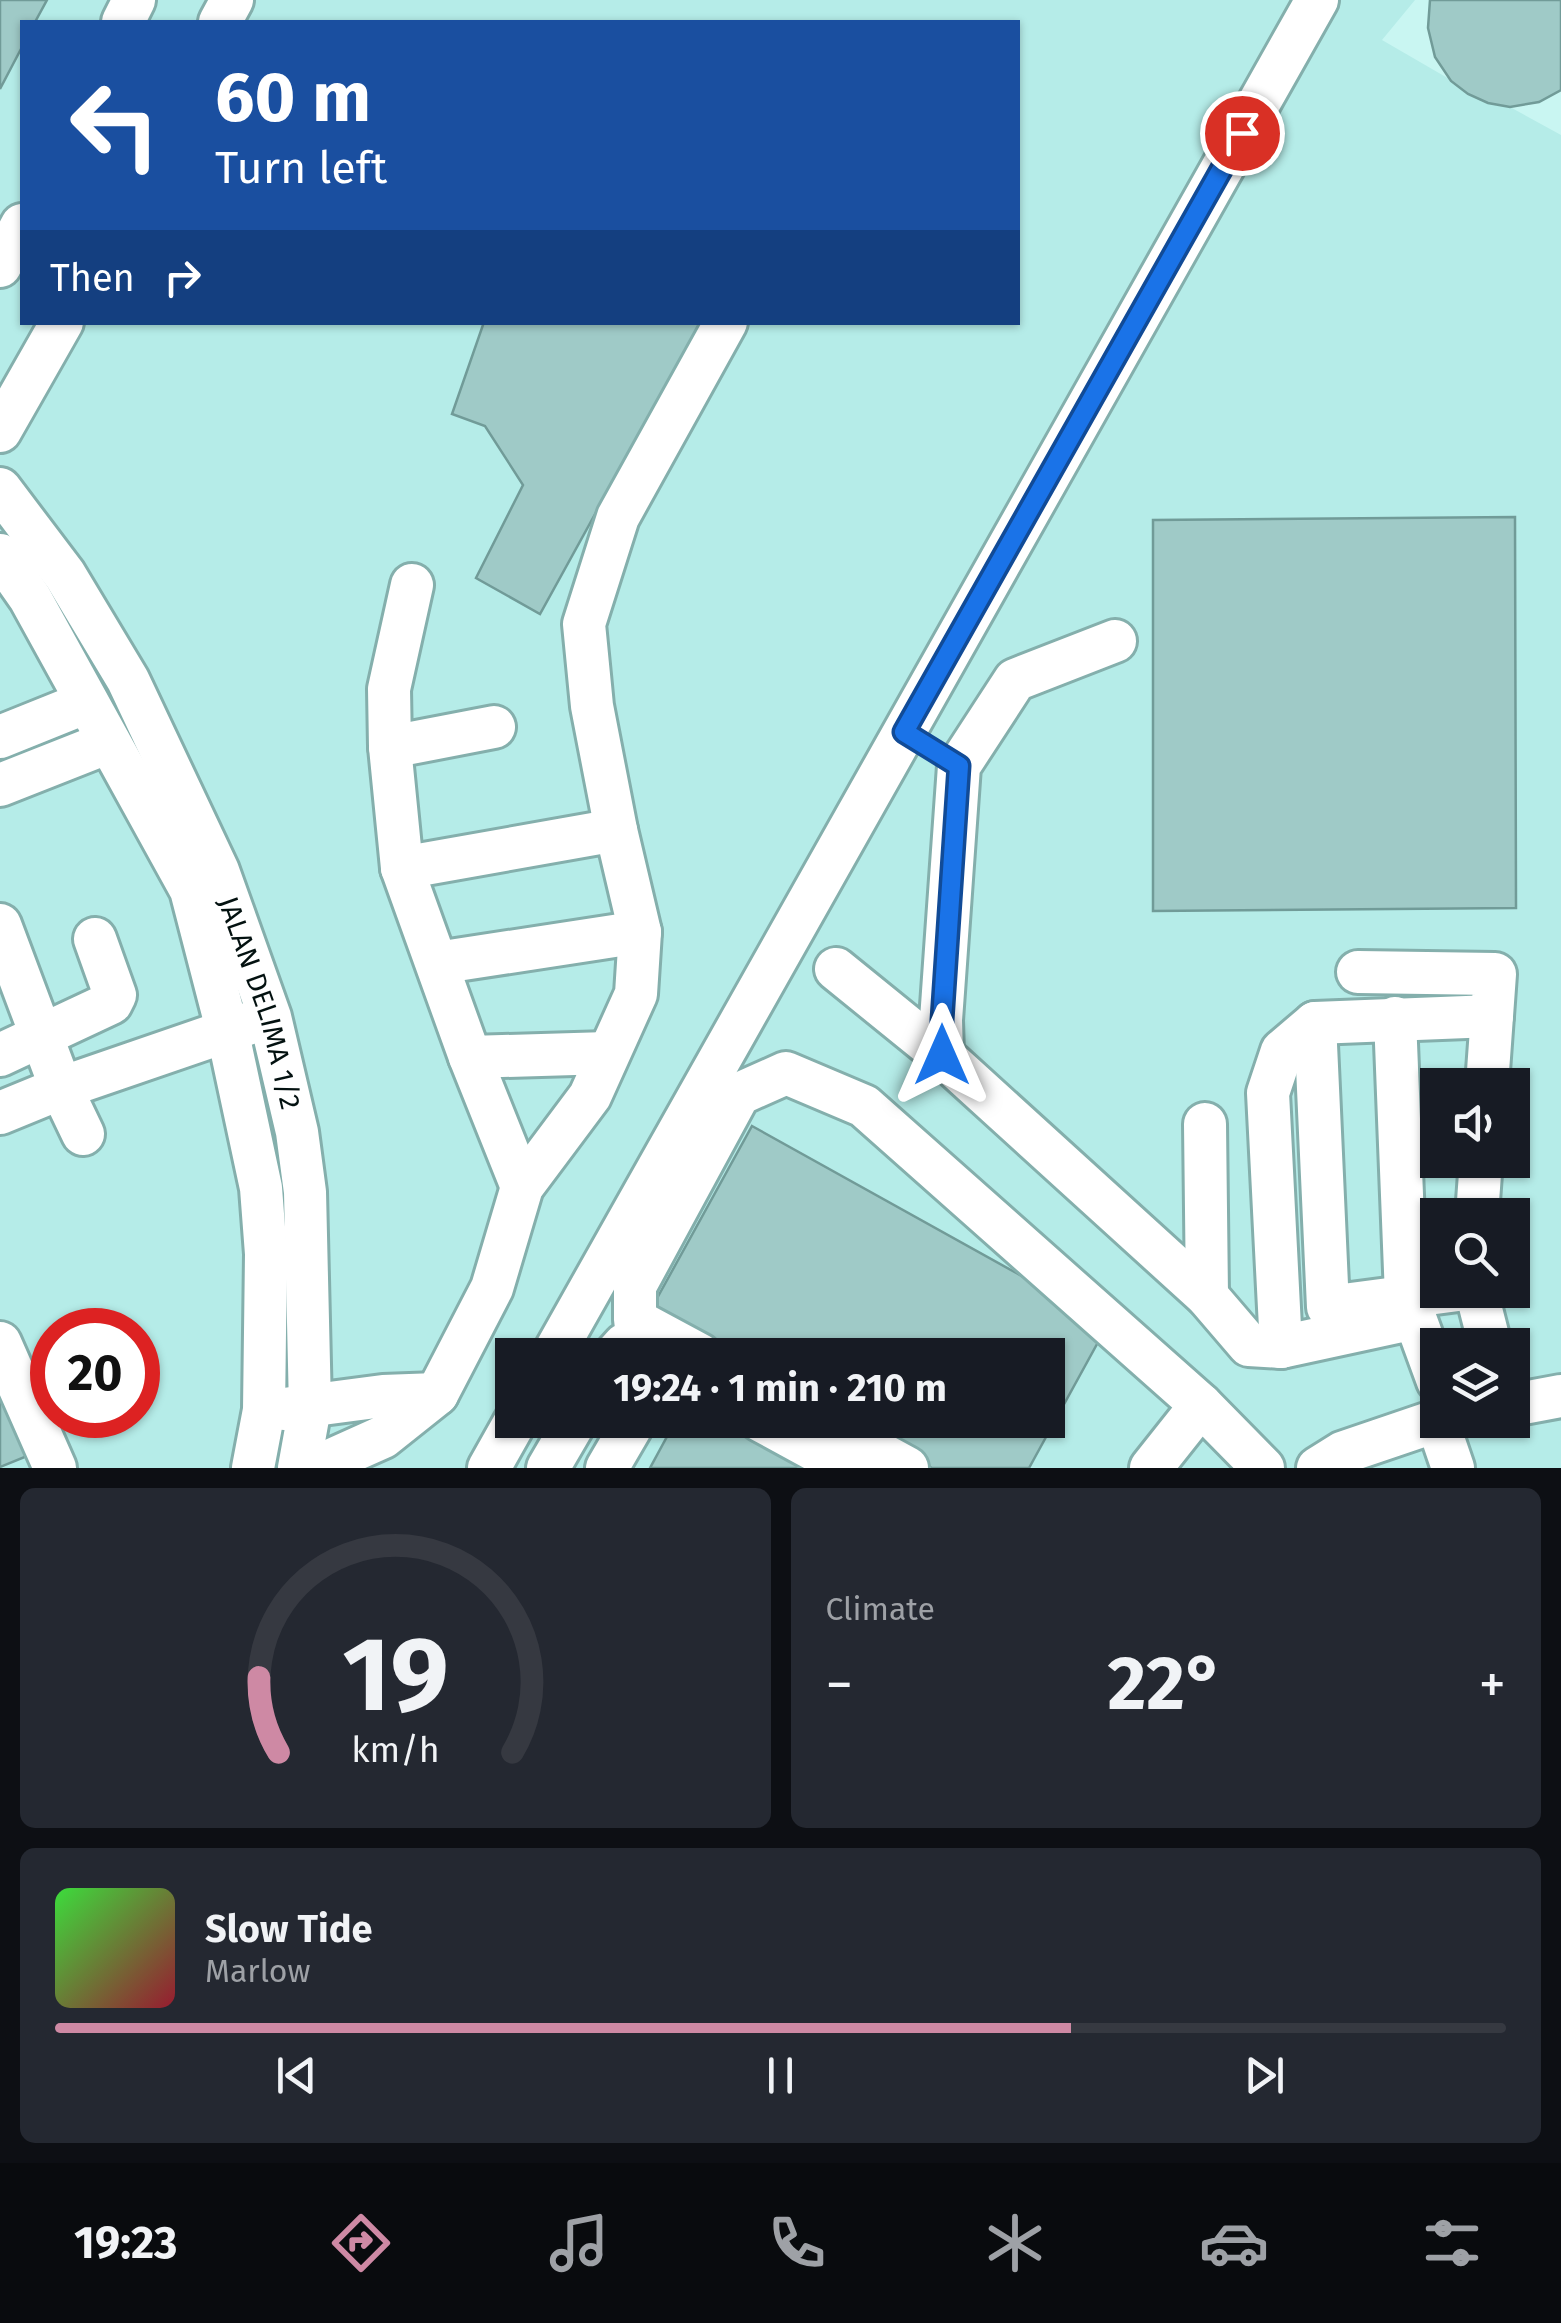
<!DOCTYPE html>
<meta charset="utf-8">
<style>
body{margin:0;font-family:"Fira Sans",sans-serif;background:#242831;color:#f1f3f6;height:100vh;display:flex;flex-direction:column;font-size:38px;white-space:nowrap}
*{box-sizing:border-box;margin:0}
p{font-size:32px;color:#9ea1a6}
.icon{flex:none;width:55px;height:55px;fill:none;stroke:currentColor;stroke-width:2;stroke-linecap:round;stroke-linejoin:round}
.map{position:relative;height:1468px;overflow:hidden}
.sheet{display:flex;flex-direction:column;gap:20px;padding:20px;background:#0d0f14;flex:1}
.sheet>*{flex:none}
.banner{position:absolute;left:20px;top:20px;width:1000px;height:305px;border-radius:0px;box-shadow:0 2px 8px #0004;background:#1a4fa0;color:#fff;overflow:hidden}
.fabs{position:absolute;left:1420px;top:1068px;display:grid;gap:20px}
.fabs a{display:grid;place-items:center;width:110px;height:110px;border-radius:0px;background:#171b24;box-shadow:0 2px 8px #0004;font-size:50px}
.speed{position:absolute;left:30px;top:1308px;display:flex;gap:20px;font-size:50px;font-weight:700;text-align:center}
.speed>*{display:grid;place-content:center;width:130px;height:130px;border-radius:50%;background:#171b24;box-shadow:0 2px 8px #0004;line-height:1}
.speed .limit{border:15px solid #d22;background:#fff;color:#111}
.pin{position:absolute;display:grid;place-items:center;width:85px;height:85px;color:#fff;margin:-42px;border:5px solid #fff;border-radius:50%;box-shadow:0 2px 10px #0007}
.me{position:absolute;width:110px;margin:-55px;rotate:0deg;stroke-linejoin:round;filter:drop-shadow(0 0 8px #0008)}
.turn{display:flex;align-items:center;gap:35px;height:210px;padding:0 30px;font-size:45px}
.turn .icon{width:130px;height:130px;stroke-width:2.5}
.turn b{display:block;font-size:70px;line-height:85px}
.then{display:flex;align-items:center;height:95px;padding:0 30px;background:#0003;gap:20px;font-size:38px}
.big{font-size:75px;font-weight:700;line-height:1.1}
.sheet .card{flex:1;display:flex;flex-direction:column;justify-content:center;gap:15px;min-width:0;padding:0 35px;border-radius:15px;background:#242831}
.sheet .dial{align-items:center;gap:0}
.dial svg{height:260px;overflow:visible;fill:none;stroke:#363941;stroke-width:7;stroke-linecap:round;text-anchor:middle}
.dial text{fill:#f1f3f6;stroke:none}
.song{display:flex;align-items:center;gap:30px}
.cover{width:120px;height:120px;border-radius:15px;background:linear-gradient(135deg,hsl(120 70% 55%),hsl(350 70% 35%))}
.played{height:10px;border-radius:5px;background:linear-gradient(90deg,#ce89a4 70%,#363941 70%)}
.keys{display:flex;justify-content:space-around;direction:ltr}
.heat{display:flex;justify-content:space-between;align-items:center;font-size:55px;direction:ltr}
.sheet .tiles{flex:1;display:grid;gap:20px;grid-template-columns:1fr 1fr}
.card:last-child{grid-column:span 2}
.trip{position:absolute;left:495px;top:1338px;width:570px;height:100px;border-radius:0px;background:#171b24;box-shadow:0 2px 8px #0004;font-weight:700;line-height:100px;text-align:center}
.dock{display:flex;height:160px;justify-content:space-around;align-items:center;background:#090b0e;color:#9ea1a6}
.dock .icon{width:70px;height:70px}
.dock .selected{color:#ce89a4}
.dock b{font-size:45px;color:#f1f3f6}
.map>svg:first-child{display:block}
</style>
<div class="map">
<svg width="1561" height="1468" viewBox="0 0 1561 1468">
<rect width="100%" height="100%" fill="#c9f6f2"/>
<path fill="#b5ece8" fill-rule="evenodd" d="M0,0H1415L1382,40L1451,80L1468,94L1488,103L1510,107L1561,135V1468H0ZM22,22H1018V322H22ZM1438,1085H1512V1160H1438ZM1438,1215H1512V1290H1438ZM52,1330H138V1415H52ZM1438,1345H1512V1420H1438ZM512,1355H1048V1420H512Z"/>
<path fill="#9fcac7" stroke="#719b98" stroke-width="2.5" d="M0,0H47L35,22H22V47L0,89Z
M1430,0H1561V90L1539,102L1510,107L1488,103L1468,94L1451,81L1435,57L1428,28Z
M484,322H701L540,614L476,578L523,485L485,426L452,414Z
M1515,517L1516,908L1153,911V520Z
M752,1126L1108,1324L1029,1468H932L846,1420H1048V1355H729L650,1311Z
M0,1377L32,1454L0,1467Z
M676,1420H736L821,1468H650Z"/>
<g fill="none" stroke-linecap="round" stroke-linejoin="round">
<defs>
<g id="minor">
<path d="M123,22L134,0"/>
<path d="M220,22L232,0"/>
<path d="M0,266L22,225"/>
<path d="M0,431L62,322"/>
<path id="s1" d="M0,489L65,575L128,680L218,871L270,1017L297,1132L305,1192L310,1407L299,1468"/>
<path d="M0,555L30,598L191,890L227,1029L261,1188L266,1254L264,1410L253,1468"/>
<path d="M412,585L389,689L390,747L402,868L470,1057L522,1187"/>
<path d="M0,737L87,702"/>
<path d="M390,747L494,727"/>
<path d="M0,785L109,742"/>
<path d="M402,868L616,830"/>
<path d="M0,925L61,1088L0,1113"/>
<path d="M437,963L640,932"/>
<path d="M836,969L942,1055L1207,1296L1249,1345L1281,1347L1415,1318L1438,1381"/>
<path d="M1358,972L1495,974L1487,1085"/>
<path d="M1395,1018L1406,1296"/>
<path d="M1315,1023L1328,1307L1458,1290"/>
<path d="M0,1055L111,1003L115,995L95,939"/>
<path d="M942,1055L941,1020L959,766L1015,680L1115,641"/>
<path d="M470,1057L608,1053"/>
<path d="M1205,1124L1207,1296"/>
<path d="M83,1134L61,1088L253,1022"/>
<path d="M1477,1215L1481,1160"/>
<path d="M1476,1290L1490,1345"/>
<path d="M0,1343L55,1468"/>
<path d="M1281,1347L1268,1093L1282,1051L1315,1023L1492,1016"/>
<path d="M553,1355L1317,0"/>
<path d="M615,1355L624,1345L642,1355"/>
<path d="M700,1355L635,1320V1286L739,1094L786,1073L864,1106L1201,1405L1263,1468"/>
<path d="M1512,1405L1561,1396"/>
<path d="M284,1409L383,1396L437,1394"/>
<path d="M760,1420L848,1468"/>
<path d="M819,1420L907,1468"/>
<path d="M1437,1421L1453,1468"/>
<path d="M314,1468L383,1437L437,1394L492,1288L522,1187L590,1096L636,994L640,932L616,830L592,706L584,624L618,517L726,322"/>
<path d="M489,1468L516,1420"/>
<path d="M548,1468L576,1420"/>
<path d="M607,1468L635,1420"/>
<path d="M1151,1468L1201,1405"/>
<path d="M1318,1468L1342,1453L1439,1420"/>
</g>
</defs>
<use href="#minor" stroke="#84afac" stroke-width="48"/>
<use href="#minor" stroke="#fff" stroke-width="42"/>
</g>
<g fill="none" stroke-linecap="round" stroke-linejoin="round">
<defs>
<path id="route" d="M942,1055V1020L959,766L904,732L1242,133"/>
</defs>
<use href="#route" stroke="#114b97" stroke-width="25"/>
<use href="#route" stroke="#1a73e8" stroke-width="18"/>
</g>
<g text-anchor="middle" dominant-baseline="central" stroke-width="8" stroke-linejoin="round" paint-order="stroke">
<g font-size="28" fill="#031110" stroke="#e5fffd">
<text stroke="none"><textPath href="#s1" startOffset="580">JALAN DELIMA 1/2</textPath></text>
</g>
</g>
</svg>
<div class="fabs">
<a><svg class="icon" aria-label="sound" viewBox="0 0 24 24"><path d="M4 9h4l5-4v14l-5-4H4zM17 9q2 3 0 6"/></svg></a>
<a><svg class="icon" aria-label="search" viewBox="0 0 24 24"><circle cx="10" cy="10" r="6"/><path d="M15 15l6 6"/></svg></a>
<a><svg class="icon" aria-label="layers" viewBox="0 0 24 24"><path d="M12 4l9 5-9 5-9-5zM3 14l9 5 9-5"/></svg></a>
</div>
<div class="speed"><div class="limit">20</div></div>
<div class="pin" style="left:1242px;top:133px;background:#d93025"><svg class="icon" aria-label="arrive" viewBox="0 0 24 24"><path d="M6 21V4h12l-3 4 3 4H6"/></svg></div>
<svg class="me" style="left:942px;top:1055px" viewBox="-20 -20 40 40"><path d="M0-17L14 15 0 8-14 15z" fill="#1a73e8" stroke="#fff" stroke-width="4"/></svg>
<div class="trip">19:24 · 1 min · 210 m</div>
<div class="banner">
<div class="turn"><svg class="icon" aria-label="left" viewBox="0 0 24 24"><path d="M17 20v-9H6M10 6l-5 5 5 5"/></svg><div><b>60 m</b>Turn left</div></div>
<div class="then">Then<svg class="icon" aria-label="right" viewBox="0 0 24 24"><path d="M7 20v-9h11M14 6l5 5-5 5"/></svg></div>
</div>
</div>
<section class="sheet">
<div class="tiles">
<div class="card dial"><svg viewBox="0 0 100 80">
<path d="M14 69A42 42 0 1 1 86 69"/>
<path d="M14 69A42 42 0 0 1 8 46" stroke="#ce89a4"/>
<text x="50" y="56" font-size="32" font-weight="700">19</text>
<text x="50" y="72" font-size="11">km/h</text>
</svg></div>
<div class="card"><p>Climate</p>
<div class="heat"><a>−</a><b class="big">22°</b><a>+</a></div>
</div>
<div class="card">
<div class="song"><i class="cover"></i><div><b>Slow Tide</b><p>Marlow</p></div></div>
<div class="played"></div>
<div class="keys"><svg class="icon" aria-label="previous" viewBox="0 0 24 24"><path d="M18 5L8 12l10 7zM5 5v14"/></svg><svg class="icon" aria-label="pause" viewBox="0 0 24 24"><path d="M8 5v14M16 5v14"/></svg><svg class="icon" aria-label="next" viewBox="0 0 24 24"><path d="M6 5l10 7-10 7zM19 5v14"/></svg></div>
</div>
</div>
</section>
<nav class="dock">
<b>19:23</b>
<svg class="icon selected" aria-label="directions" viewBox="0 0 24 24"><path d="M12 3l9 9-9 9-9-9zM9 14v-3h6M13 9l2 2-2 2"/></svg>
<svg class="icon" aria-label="music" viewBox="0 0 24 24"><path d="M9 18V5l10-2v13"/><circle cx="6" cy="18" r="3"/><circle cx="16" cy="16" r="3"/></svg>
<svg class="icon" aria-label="phone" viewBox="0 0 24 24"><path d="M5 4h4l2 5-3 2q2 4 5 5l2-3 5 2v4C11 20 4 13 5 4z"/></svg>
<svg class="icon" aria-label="climate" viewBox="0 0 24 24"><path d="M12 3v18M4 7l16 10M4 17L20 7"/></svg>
<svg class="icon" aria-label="car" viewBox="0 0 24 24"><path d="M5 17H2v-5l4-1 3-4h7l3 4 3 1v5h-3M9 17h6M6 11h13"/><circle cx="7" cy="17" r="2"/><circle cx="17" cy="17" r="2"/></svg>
<svg class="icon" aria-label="filters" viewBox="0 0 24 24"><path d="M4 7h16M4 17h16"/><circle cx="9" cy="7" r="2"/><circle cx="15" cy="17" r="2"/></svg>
</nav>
